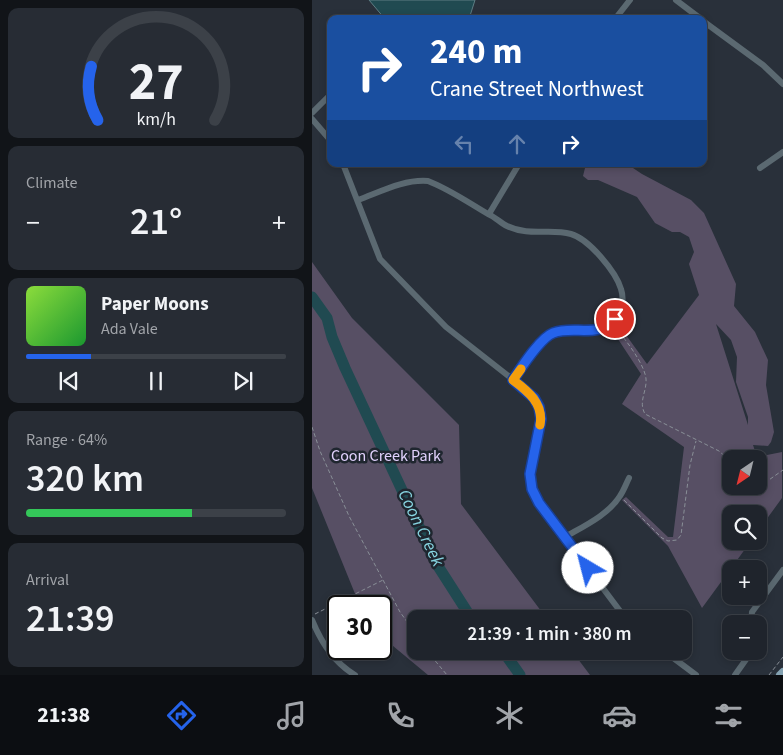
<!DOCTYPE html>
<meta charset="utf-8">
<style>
body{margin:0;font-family:"Source Sans 3",sans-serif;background:#272c34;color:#f1f3f6;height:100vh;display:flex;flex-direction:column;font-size:19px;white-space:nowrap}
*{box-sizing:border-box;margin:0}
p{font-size:16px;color:#a1a4a9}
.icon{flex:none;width:28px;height:28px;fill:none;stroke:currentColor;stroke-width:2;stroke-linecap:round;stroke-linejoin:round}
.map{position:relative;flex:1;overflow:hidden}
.details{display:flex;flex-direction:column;gap:8px;padding:8px;background:#111418;width:312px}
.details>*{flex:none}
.banner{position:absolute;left:15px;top:15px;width:380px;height:152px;border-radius:10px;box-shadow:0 2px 8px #0003,0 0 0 1px #3c4148;background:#1a4fa0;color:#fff;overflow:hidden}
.needle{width:32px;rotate:215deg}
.tools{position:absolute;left:410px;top:450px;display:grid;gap:10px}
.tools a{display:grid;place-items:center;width:45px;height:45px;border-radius:10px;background:#1f242c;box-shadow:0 2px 8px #0003,0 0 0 1px #3c4148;font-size:25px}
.speed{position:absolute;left:15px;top:595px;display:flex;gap:10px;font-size:25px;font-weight:700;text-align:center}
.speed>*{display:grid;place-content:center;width:65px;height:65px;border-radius:50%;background:#1f242c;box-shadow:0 2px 8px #0003,0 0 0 1px #3c4148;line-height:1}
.speed .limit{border:2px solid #111;border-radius:8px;background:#fff;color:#111}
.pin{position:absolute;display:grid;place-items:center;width:42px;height:42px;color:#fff;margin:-21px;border:2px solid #fff;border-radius:50%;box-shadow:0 1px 5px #0007}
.me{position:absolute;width:55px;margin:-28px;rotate:323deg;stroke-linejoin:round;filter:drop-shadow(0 0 4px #0008)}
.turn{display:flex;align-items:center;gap:18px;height:105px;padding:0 20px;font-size:22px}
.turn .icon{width:65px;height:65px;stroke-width:2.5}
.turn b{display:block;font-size:35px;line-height:42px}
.lanes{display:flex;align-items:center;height:48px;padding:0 20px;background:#0003;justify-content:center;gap:25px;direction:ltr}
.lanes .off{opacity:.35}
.big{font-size:38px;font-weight:600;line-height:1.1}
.details .tile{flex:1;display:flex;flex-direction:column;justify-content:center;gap:8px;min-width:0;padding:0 18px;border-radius:10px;background:#272c34}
.details .dial{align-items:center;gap:0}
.dial svg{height:130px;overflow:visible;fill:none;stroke:#3c4148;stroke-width:7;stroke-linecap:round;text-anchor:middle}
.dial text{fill:#f1f3f6;stroke:none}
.song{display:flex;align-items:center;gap:15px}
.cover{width:60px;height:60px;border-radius:8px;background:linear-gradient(135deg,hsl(90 70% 55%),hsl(130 70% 35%))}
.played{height:5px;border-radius:2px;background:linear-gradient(90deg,#2563eb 25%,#3c4148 25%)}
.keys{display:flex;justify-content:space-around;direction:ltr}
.heat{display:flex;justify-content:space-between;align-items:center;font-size:28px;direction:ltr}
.charge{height:8px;border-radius:4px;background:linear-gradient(90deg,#34c759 64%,#3c4148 0)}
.trip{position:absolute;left:95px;top:610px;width:285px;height:50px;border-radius:10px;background:#1f242c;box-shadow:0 2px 8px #0003,0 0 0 1px #3c4148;font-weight:600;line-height:50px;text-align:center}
.tabs{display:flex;height:80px;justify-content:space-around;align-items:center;background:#0c0e12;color:#a1a4a9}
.tabs .icon{width:35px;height:35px}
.tabs .current{color:#2563eb}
.tabs b{font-size:22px;color:#f1f3f6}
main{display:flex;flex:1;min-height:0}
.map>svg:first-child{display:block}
</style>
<main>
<section class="details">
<div class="tile dial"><svg viewBox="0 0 100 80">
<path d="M14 69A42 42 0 1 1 86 69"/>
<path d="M14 69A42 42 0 0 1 10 36" stroke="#2563eb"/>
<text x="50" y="56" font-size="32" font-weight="700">27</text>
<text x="50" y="72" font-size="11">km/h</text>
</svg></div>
<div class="tile"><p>Climate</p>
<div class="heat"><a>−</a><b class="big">21°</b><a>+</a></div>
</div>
<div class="tile">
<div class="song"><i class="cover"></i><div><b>Paper Moons</b><p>Ada Vale</p></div></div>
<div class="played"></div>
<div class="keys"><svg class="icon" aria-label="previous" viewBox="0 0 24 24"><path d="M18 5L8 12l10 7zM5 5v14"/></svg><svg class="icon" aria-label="pause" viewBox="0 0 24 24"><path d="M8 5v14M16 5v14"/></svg><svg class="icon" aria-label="next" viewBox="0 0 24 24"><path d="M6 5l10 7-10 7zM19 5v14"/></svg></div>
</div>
<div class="tile"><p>Range · 64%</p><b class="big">320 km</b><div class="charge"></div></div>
<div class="tile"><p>Arrival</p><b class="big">21:39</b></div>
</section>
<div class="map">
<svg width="471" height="675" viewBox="0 0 471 675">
<rect width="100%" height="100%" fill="#29303a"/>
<path fill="#574f64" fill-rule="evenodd" d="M274,164H315L330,174L379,200L392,213L424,284L422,306L443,332L456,360L454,385L462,432L459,442L456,446L441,445L445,457L470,452V498L446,531V514H419V541H439L390,608L356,546L310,500L314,497L356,537H361L372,447L310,404L329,374L300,330L306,324L335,364L387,295L377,264L382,252L377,237L368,232H360L343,223L325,197L286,180H276L271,176ZM404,324L419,340L425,357L424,382L436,417V425ZM419,459H446V486H419Z
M0,262L40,318L147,425L149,504L235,619H104V651H260L278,675H116L69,636V606H48L0,488Z"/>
<path fill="#204a51" stroke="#5e7d84" d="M57,0H163L157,19H73Z"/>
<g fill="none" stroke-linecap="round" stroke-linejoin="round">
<path stroke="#204a51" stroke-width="11" d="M0,297L15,318L20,337L33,368L124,563L156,613L163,619
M191,651L208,675"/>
<path stroke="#898f97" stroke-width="1" stroke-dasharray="4 2.5" stroke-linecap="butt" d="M303,328C313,338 333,365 334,379C335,392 326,401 333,414L407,451L419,462
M0,427L8,451L37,516L88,612L104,634
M446,481L454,482L471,470
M312,500L350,538L356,541L365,540L369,535L378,465L384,441
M3,614L71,580
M115,651L135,675
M457,675L471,657"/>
<path stroke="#5b6971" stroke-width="6" d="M364,0L389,19
M303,19L318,0
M391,21L451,65L471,84
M0,113L19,94
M0,119L19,141
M31,164L68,259L134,327L213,389C243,418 221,439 218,473C217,484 222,493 227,503L314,619
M448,168L471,152
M46,200C68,192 92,179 116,181C137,189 157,203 176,214C183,217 189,223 195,226C218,237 237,228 259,234C277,239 304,272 309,289C313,301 309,316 299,324C282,338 258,324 240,333C227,339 209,368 201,380
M177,214L207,164
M253,537C272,526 296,515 308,496C312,490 314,484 317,478
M0,620C9,642 22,663 43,675
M439,624L440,612L471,570
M352,651L384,675
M423,675L440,651"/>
<path stroke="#84a2b2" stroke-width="8" d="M468,675L471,672"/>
</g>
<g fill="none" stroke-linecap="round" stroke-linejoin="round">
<defs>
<path id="route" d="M276,568L227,503L220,489L218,474L229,419L227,407L222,398L201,380C209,368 228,338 241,333C262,325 286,339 303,319"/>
</defs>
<use href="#route" stroke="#184099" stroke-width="12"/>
<use href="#route" stroke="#2563eb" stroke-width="9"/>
<path stroke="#f59e0b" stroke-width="9" d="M209,369L201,380C216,391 232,404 228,425"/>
</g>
<g text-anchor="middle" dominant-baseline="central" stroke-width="5" stroke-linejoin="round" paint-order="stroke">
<g font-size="16" fill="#e1d1fd" stroke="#1f262f">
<text x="74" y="456">Coon Creek Park</text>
</g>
<g font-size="18" font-style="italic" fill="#86d3df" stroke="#1f262f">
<text transform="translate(109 528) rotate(64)">Coon Creek</text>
</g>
</g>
</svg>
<div class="tools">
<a><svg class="needle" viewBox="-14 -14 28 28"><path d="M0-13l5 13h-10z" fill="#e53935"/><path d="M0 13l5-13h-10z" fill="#a1a4a9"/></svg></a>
<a><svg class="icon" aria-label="search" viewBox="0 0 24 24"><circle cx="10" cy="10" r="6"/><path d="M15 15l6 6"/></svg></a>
<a>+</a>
<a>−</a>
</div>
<div class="speed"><div class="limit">30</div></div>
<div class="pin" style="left:303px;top:319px;background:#d93025"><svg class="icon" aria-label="arrive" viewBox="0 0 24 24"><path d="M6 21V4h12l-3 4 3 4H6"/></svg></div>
<svg class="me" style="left:276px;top:568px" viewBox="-20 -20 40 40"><circle r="19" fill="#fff"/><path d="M0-13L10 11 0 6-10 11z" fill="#2563eb"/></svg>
<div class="trip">21:39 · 1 min · 380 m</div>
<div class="banner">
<div class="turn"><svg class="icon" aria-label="right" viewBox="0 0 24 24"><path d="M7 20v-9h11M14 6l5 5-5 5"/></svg><div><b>240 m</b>Crane Street Northwest</div></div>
<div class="lanes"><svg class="icon off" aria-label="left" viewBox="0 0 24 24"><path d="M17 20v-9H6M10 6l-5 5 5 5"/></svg><svg class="icon off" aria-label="ahead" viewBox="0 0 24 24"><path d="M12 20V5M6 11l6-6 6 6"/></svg><svg class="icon" aria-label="right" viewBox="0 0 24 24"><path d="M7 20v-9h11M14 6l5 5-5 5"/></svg></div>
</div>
</div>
</main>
<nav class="tabs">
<b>21:38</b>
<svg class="icon current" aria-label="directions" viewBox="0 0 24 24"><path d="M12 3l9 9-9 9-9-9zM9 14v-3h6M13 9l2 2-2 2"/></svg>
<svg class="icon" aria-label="music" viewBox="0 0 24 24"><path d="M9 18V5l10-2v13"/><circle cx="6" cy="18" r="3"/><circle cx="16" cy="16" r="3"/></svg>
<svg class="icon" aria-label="phone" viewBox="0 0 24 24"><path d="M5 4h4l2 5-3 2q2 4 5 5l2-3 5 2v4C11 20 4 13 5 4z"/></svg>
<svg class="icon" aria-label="climate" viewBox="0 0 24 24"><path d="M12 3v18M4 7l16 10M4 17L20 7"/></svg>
<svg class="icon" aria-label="car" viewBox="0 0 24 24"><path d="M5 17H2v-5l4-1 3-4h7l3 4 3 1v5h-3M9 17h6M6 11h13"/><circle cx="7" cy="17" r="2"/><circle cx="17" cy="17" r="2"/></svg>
<svg class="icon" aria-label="filters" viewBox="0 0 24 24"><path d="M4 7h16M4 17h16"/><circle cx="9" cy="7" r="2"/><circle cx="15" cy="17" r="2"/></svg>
</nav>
